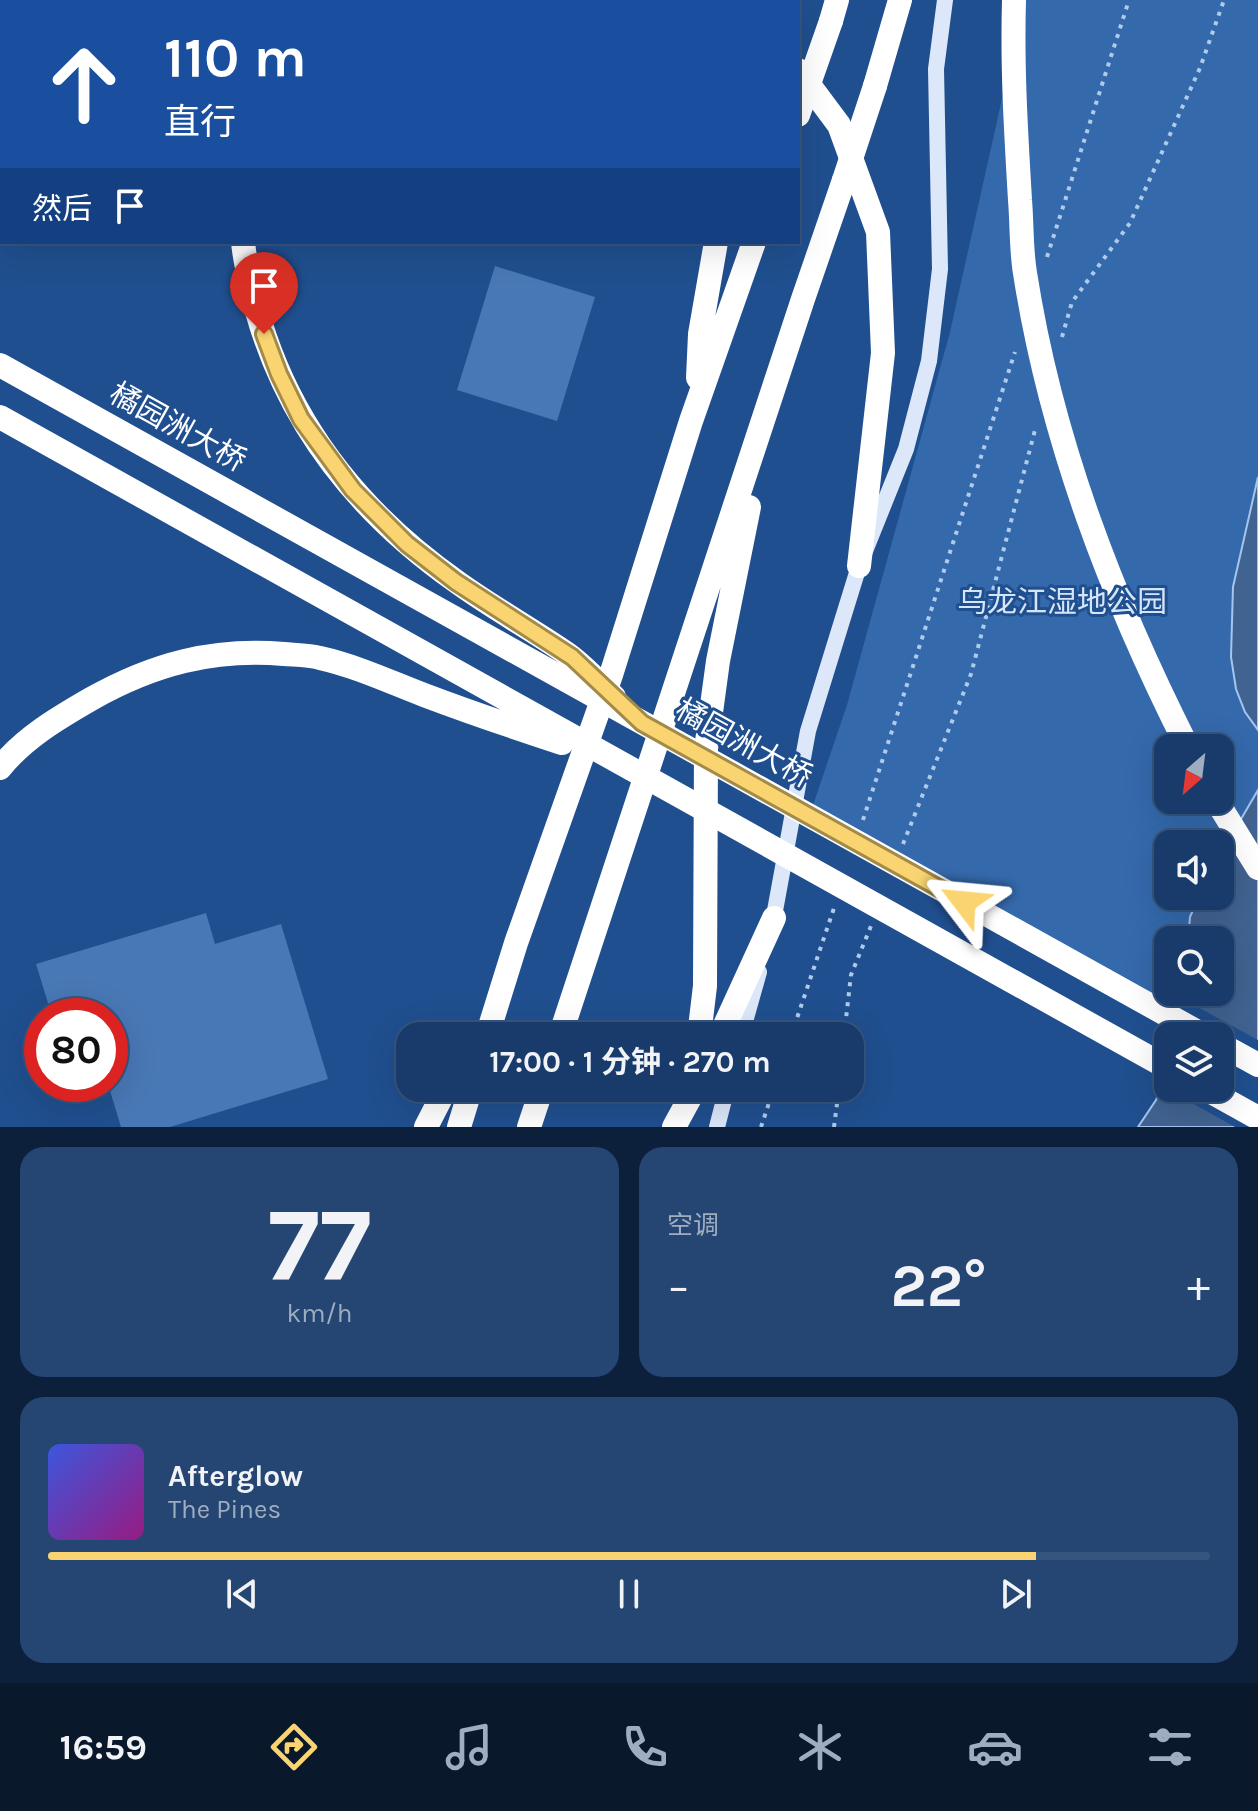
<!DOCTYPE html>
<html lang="zh">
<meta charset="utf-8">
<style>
body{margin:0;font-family:Karla,"Noto Sans SC",sans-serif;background:#254673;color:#f1f3f6;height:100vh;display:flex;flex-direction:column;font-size:30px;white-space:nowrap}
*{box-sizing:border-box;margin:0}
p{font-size:26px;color:#9fadc1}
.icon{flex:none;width:44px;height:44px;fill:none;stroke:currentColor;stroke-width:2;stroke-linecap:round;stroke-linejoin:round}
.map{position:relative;height:1127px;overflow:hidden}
.drawer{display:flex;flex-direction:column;gap:20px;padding:20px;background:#0d203b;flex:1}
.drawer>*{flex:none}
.hud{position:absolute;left:0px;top:0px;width:800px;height:244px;box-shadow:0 8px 32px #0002,0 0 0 2px #36557e;background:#1a4fa0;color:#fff;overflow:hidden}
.needle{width:52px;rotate:208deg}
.buttons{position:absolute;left:1154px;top:734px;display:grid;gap:16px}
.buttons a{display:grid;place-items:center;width:80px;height:80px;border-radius:16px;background:#183b6b;box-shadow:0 8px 32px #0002,0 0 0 2px #36557e;font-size:40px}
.speed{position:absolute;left:24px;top:998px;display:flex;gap:16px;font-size:40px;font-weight:700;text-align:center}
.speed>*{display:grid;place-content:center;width:104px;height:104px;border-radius:50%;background:#183b6b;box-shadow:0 8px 32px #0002,0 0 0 2px #36557e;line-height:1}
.speed .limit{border:12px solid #d22;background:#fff;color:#111}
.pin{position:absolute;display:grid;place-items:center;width:68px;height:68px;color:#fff;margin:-82px -34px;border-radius:50% 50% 50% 0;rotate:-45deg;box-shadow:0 0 8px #0007}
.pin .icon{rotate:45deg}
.me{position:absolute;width:88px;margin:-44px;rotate:299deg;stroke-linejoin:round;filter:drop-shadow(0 0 6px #0008)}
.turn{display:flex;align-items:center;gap:28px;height:168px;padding:0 32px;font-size:36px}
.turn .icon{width:104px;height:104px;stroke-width:2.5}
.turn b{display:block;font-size:56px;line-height:68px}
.then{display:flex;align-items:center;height:76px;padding:0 32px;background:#0003;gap:16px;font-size:30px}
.big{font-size:60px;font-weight:700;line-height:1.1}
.drawer .widget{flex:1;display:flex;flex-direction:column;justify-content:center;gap:12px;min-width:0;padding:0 28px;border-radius:24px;background:#254673}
.drawer .dial{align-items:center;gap:0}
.dial b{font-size:104px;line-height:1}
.song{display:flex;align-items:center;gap:24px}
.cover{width:96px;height:96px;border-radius:12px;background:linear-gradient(135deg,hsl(230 70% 55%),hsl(310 70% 35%))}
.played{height:8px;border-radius:4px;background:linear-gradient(90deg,#f9d471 85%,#36557e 85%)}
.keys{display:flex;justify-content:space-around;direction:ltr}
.heat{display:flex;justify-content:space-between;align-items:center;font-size:44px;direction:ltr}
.drawer .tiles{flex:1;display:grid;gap:20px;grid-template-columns:1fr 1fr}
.widget:last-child{grid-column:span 2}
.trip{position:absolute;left:396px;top:1022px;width:468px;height:80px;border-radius:24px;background:#183b6b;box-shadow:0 8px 32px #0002,0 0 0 2px #36557e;font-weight:700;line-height:80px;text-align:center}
.menu{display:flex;height:128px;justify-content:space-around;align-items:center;background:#0a182b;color:#9fadc1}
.menu .icon{width:56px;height:56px}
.menu .selected{color:#f9d471}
.menu b{font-size:36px;color:#f1f3f6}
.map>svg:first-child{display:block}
</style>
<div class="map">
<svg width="1258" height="1127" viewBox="0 0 1258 1127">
<rect width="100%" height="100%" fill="#204f8f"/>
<path fill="#3469ac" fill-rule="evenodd" d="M1024,0H1258V810L1220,881V844H1168V896H1212L1198,940H1168V992H1195L1193,1033L808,820L847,705L950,332ZM1168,748H1220V800H1168Z"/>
<path fill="#416391" stroke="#a4c5ee" stroke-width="2" d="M1258,477V730L1245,712L1236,689L1231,657L1233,587Z
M1258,790V1127H1138L1156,1100L1168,1068V1088H1220V1036L1185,1005V992H1220V940H1188L1190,917L1199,896H1220V855Z"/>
<path fill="#204f8f" d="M1181,998L1258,1040V1127H1235L1158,1084L1164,1067L1168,1064V1088H1220V1036H1173Z"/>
<path fill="#4978b6" d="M495,266L595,297L557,421L457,390Z
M206,913L215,944L281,924L328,1079L170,1127H121L108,1084H110V1016H52L36,964Z"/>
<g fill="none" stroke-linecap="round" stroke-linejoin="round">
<path stroke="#b0caec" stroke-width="4" stroke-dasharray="4 6" stroke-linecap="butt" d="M1047,257L1129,0
M1062,337L1072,302L1130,223L1200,68L1224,0
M863,820L1015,352
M903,844L971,674L1035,430
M791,1036L834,908
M844,1036L851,975L871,926
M761,1127L774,1088
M834,1127L839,1088"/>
<path stroke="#dce8f9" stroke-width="16" d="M772,927L808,731L859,566L906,449L929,361L940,269L936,69L945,0
M741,1036L759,972
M717,1127L727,1088"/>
<path stroke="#fff" stroke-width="24" d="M604,0L608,2
M739,0L742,2
M147,2L152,0
M235,2L240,0
M355,2L358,0
M831,21L837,0
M0,61L2,60
M798,70L839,125L878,232L883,353L859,566
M0,86L2,85
M875,86L900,0
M698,378L700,334L716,242
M1216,800L1258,868
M487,1036L516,943L611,675L691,421L754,242
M560,1036L803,299L844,180
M699,1036L705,986L706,749L718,661L749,507
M720,1036L774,918
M1220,1044L1258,1065
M1204,1088L1258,1118
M426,1127L446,1088
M459,1127L471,1088
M529,1127L542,1088
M674,1127L692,1094L693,1088"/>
<path stroke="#fff" stroke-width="24" d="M1014,0C1012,67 1016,133 1020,200C1022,224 1021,249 1025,273C1051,440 1112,598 1188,748
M798,115L831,21
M844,180L875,86
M243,242C245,264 251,286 256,308C288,425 359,513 457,582C493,608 533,630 569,655C585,667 600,683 614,697
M0,365L1205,1036
M0,417L1168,1068
M0,768C24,738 58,718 91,699C153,664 213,648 284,654C296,655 309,655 320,658C356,666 390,682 424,695C469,712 516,728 562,743"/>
</g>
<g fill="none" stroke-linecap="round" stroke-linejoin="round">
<defs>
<path id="route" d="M264,334L279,374L301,419L353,490L407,544L456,582L572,657L642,723L964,902"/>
</defs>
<use href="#route" stroke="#a28a49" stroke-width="20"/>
<use href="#route" stroke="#f9d471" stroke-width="14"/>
</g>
<g text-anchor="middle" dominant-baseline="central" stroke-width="6" stroke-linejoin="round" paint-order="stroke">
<g font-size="30" fill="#fff" stroke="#204f8f">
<text transform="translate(178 427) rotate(29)">橘园洲大桥</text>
<text transform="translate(744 743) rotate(29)">橘园洲大桥</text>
</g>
<g font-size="30" fill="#d5e5f9" stroke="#204f8f">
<text x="1062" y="602">乌龙江湿地公园</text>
</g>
</g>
</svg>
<div class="buttons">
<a><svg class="needle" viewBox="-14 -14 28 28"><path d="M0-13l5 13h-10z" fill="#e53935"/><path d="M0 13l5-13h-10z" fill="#9fadc1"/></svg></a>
<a><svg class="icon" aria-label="sound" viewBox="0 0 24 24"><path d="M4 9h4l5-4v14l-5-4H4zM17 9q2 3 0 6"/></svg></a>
<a><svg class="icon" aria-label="search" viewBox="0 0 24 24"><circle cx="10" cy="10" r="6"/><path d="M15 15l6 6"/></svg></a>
<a><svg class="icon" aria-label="layers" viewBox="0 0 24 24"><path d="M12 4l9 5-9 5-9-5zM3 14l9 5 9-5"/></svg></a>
</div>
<div class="speed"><div class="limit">80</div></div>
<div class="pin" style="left:264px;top:334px;background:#d93025"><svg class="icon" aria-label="arrive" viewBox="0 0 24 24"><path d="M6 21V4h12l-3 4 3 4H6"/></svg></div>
<svg class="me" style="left:964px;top:902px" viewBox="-20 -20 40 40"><path d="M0-17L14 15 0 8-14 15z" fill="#f9d471" stroke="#fff" stroke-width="4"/></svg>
<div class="trip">17:00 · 1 分钟 · 270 m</div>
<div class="hud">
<div class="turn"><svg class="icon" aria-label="ahead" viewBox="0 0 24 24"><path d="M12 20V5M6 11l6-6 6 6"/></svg><div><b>110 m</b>直行</div></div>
<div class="then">然后<svg class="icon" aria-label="arrive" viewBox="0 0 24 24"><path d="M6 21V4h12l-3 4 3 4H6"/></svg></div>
</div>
</div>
<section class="drawer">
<div class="tiles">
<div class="widget dial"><b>77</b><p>km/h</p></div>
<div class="widget"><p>空调</p>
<div class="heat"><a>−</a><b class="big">22°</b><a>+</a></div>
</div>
<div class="widget">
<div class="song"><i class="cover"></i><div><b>Afterglow</b><p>The Pines</p></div></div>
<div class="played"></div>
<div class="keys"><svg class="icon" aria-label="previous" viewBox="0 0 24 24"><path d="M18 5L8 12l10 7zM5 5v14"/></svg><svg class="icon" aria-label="pause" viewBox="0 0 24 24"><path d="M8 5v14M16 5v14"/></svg><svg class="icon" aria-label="next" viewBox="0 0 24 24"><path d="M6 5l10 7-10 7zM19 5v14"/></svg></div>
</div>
</div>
</section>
<nav class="menu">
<b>16:59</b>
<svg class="icon selected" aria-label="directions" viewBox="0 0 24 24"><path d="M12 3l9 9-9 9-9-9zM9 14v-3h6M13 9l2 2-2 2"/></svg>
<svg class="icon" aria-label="music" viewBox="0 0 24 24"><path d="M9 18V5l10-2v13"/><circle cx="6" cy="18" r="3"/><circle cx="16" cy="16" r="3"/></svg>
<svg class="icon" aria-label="phone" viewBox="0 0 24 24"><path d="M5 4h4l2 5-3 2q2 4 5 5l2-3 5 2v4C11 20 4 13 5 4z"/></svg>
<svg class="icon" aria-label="climate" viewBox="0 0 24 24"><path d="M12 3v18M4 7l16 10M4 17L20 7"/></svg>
<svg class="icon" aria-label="car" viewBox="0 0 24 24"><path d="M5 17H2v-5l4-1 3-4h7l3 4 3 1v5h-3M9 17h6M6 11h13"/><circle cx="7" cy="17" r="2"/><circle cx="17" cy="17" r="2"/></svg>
<svg class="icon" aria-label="filters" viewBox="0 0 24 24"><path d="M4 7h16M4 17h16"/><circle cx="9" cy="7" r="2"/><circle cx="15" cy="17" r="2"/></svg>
</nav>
